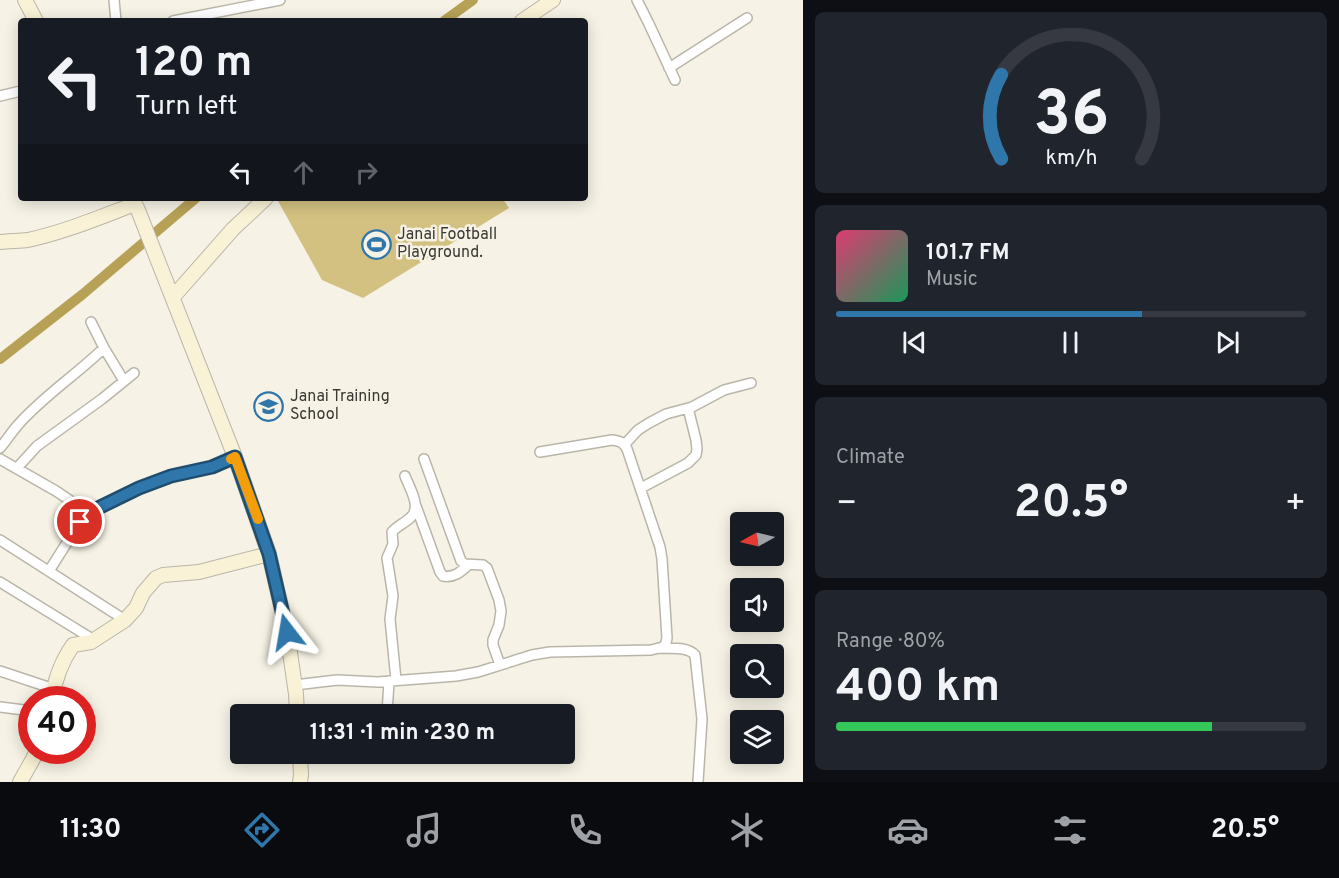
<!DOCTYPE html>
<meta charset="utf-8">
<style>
body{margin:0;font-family:Overpass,sans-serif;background:#20242c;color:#f1f3f6;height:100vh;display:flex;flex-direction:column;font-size:22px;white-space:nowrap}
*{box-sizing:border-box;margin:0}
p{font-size:20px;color:#9ea1a6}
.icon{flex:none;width:33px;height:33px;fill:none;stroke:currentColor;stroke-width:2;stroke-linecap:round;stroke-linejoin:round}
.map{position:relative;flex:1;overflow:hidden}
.drawer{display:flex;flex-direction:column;gap:12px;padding:12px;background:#0d0f14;width:536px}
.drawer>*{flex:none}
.guide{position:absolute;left:18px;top:18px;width:570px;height:183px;border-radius:6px;box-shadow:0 3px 15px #0003;background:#171b24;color:#f1f3f6;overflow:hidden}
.needle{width:39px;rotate:262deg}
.fabs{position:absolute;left:730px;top:512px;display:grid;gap:12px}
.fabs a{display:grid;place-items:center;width:54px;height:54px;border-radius:6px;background:#171b24;box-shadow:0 3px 15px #0003;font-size:30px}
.speed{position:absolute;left:18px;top:686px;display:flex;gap:12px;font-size:30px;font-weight:700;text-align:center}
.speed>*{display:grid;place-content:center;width:78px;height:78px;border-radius:50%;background:#171b24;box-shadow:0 3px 15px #0003;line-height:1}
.speed .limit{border:9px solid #d22;background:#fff;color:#111}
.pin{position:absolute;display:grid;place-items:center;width:51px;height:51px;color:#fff;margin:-26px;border:3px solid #fff;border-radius:50%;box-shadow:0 2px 6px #0007}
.me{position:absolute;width:66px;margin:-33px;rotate:346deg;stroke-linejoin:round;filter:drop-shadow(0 0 4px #0008)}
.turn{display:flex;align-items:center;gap:21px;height:126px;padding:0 18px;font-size:27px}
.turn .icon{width:78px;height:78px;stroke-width:2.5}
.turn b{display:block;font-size:42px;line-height:51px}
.lanes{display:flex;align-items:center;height:57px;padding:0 18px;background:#0003;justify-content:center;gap:30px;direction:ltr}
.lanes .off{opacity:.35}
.big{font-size:45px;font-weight:700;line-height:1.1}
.drawer .card{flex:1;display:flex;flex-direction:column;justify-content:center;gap:9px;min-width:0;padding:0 21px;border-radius:9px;background:#20242c}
.drawer .dial{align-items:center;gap:0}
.dial svg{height:156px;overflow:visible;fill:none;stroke:#363941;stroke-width:7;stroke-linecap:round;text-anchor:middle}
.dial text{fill:#f1f3f6;stroke:none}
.song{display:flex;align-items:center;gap:18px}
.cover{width:72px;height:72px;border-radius:9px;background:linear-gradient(135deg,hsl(340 70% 55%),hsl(150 70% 35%))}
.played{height:6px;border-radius:3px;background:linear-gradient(90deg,#2f76aa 65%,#363941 65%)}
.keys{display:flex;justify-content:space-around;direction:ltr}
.heat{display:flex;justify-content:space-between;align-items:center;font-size:33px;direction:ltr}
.charge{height:9px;border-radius:4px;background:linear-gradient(90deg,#34c759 80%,#363941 0)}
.trip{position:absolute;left:230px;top:704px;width:345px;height:60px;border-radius:6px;background:#171b24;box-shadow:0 3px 15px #0003;font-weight:700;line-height:60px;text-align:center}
.tabs{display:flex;height:96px;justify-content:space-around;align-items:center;background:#090b0e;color:#9ea1a6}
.tabs .icon{width:42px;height:42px}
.tabs .selected{color:#2f76aa}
.tabs b{font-size:27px;color:#f1f3f6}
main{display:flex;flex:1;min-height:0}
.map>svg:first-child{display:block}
</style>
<main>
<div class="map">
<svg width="804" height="782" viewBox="0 0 804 782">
<rect width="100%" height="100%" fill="#f6f2e5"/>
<path fill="#d3c181" d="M281,198H502L509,208L363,298L322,280L278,201Z"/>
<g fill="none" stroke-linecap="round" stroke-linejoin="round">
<path stroke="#b6a156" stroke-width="10" d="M444,21L473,0
M0,359L83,294L196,198"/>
<defs>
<path id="street" d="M114,0L116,21
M637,0L649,24L675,80
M173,21L280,0
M669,68L747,18
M0,96L21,91
M91,322L104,348L124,381
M625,444L638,430L649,423L666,414L692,407L724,390L751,383
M0,448C6,441 11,433 17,426C42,397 76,375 104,348
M0,459L56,491L90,514
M424,459L461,561L465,564L483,565L487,568L499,600L501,611L499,625L493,640V645L500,665
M17,468L37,446L102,399L134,373
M641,488L688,463L696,455L697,449L696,440L688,408
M416,506L440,572L443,576C454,578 461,572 468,565
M0,540L125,620
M49,571L80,522L96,509L139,488L171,475L212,467L235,457
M0,582L94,640
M659,648C671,649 687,646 695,655L702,719L698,782
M0,671L54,689
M396,680L390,619L393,596L387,558L393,544L392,532C397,526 405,523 411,517C422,507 409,487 405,476
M295,685L337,680L378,682L456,676L478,672L532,655L550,652L651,650L663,647L666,643L667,638L662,559L660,547L627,449C623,442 620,441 612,440L540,452
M0,707L32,711
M387,714L389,681"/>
<path id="secondary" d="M25,0L36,21
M522,21L553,0
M132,198L138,210L235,457L269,554L287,632L296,694L297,714
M0,242C9,241 19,241 28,240C65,232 100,217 135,204
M173,297L233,229L266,198
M52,699C55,679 61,662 73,645L91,642L125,620L136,608L143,593L156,578L163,575L199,572L269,554
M300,753L301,775L300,782
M20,782L33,759L37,750"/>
</defs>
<use href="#street" stroke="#b9b6a9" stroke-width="12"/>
<use href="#secondary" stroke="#b9b6a9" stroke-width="16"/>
<use href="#street" stroke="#fff" stroke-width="9"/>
<use href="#secondary" stroke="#f9f2d6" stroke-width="14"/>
</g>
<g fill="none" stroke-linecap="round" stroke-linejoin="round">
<defs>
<path id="route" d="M80,522L96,509L139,488L171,476L212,467L235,457L269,554L287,632"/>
</defs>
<use href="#route" stroke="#1f4d6e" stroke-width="15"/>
<use href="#route" stroke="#2f76aa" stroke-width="10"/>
<path stroke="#f59e0b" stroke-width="10" d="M231,459L235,457L258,519"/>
</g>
<defs>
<symbol id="stadium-ring" viewBox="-11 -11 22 22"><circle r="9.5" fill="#f6f2e5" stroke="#2f76aa" stroke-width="1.5"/><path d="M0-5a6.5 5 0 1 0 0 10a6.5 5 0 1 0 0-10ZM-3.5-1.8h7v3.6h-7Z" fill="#2f76aa"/></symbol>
<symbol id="school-ring" viewBox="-11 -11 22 22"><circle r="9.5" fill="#f6f2e5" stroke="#2f76aa" stroke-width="1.5"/><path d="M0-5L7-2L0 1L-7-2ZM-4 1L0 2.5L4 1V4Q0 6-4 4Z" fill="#2f76aa"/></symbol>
</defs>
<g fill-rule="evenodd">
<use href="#stadium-ring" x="360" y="228" width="33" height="33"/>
<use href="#school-ring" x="252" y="390" width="33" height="33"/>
</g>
<g text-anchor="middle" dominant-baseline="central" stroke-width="5" stroke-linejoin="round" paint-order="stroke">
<g font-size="16" fill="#3a3933" stroke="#f6f2e5" text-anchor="start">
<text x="397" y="235">Janai Football<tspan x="397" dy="18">Playground.</tspan></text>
<text x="290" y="397">Janai Training<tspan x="290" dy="18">School</tspan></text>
</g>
</g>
</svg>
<div class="fabs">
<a><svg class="needle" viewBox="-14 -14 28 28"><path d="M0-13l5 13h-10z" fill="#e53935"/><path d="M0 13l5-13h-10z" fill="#9ea1a6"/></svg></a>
<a><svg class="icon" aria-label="sound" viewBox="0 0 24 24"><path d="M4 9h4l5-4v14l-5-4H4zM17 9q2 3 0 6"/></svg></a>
<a><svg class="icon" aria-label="search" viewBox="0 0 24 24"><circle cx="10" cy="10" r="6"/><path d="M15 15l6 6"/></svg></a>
<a><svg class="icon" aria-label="layers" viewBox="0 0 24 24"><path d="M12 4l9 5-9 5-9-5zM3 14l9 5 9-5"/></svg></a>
</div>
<div class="speed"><div class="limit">40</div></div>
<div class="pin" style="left:80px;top:522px;background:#d93025"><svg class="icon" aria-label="arrive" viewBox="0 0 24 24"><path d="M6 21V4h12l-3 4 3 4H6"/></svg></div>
<svg class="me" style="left:287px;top:632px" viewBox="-20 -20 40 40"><path d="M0-17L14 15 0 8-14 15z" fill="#2f76aa" stroke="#fff" stroke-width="4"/></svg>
<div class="trip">11:31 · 1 min · 230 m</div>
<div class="guide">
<div class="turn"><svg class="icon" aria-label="left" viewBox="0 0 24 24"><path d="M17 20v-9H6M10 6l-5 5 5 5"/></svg><div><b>120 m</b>Turn left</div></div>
<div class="lanes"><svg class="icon" aria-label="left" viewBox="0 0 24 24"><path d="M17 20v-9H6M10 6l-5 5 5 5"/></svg><svg class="icon off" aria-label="ahead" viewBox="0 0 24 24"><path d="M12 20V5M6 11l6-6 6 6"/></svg><svg class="icon off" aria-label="right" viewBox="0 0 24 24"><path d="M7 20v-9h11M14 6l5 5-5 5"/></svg></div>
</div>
</div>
<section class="drawer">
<div class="card dial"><svg viewBox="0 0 100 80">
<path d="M14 69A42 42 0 1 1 86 69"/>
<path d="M14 69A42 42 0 0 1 14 26" stroke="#2f76aa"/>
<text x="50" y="56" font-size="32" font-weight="700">36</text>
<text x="50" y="72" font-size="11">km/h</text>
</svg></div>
<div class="card">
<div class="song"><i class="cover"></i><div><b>101.7 FM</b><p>Music</p></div></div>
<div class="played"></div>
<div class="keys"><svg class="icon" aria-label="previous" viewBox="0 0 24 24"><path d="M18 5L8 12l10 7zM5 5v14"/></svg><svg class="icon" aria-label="pause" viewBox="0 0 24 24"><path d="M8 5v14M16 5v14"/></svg><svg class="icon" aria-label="next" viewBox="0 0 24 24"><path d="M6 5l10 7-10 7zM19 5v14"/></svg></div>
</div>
<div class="card"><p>Climate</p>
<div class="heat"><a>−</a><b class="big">20.5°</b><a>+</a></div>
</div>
<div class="card"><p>Range · 80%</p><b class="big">400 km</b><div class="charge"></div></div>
</section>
</main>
<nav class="tabs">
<b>11:30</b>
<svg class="icon selected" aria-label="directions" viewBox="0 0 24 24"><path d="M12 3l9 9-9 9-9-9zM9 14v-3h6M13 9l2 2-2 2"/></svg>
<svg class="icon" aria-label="music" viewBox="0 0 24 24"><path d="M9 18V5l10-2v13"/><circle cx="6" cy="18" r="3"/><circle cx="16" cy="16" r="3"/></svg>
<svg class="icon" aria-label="phone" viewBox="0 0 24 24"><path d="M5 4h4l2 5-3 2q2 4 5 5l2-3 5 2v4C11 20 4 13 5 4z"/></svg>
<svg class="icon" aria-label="climate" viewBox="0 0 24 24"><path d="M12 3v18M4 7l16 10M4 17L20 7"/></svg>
<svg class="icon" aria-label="car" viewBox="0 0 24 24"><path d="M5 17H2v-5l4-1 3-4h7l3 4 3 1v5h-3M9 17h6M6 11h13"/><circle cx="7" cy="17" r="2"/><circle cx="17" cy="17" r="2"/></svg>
<svg class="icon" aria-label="filters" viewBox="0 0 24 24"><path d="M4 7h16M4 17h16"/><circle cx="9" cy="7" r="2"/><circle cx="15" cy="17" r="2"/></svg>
<b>20.5°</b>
</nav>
